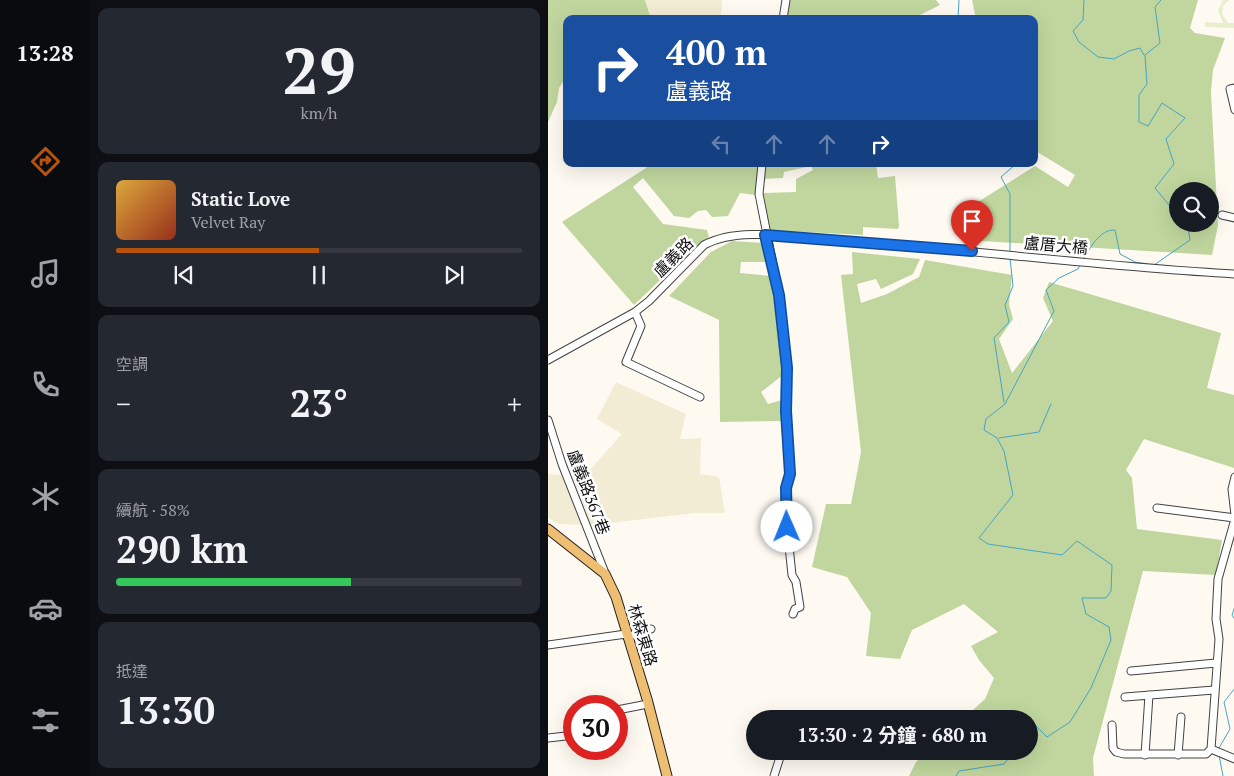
<!DOCTYPE html>
<html lang="zh-TW">
<meta charset="utf-8">
<style>
body{margin:0;font-family:"PT Serif","Noto Sans TC",serif;background:#242831;color:#f1f3f6;height:100vh;display:flex;flex-direction:column;font-size:19px;white-space:nowrap}
*{box-sizing:border-box;margin:0}
p{font-size:16px;color:#9ea1a6}
.icon{flex:none;width:28px;height:28px;fill:none;stroke:currentColor;stroke-width:2;stroke-linecap:round;stroke-linejoin:round}
.map{position:relative;flex:1;overflow:hidden}
.details{display:flex;flex-direction:column;gap:8px;padding:8px;background:#0d0f14;width:458px}
.details>*{flex:none}
.top-card{position:absolute;left:15px;top:15px;width:475px;height:152px;border-radius:10px;box-shadow:0 5px 20px #0002;background:#1a4fa0;color:#fff;overflow:hidden}
.buttons{position:absolute;left:621px;top:182px;display:grid;gap:10px}
.buttons a{display:grid;place-items:center;width:50px;height:50px;border-radius:50%;background:#171b24;box-shadow:0 5px 20px #0002;font-size:25px}
.speed{position:absolute;left:15px;top:695px;display:flex;gap:10px;font-size:25px;font-weight:700;text-align:center}
.speed>*{display:grid;place-content:center;width:65px;height:65px;border-radius:50%;background:#171b24;box-shadow:0 5px 20px #0002;line-height:1}
.speed .limit{border:8px solid #d22;background:#fff;color:#111}
.pin{position:absolute;display:grid;place-items:center;width:42px;height:42px;color:#fff;margin:-51px -21px;border-radius:50% 50% 50% 0;rotate:-45deg;box-shadow:0 0 5px #0007}
.pin .icon{rotate:45deg}
.me{position:absolute;width:55px;margin:-28px;rotate:359deg;stroke-linejoin:round;filter:drop-shadow(0 0 4px #0008)}
.turn{display:flex;align-items:center;gap:18px;height:105px;padding:0 20px;font-size:22px}
.turn .icon{width:65px;height:65px;stroke-width:2.5}
.turn b{display:block;font-size:35px;line-height:42px}
.lanes{display:flex;align-items:center;height:48px;padding:0 20px;background:#0003;justify-content:center;gap:25px;direction:ltr}
.lanes .off{opacity:.35}
.big{font-size:38px;font-weight:700;line-height:1.1}
.details .tile{flex:1;display:flex;flex-direction:column;justify-content:center;gap:8px;min-width:0;padding:0 18px;border-radius:10px;background:#242831}
.details .dial{align-items:center;gap:0}
.dial b{font-size:65px;line-height:1}
.song{display:flex;align-items:center;gap:15px}
.cover{width:60px;height:60px;border-radius:8px;background:linear-gradient(135deg,hsl(40 70% 55%),hsl(10 70% 35%))}
.played{height:5px;border-radius:2px;background:linear-gradient(90deg,#b45309 50%,#363941 50%)}
.keys{display:flex;justify-content:space-around;direction:ltr}
.heat{display:flex;justify-content:space-between;align-items:center;font-size:28px;direction:ltr}
.charge{height:8px;border-radius:4px;background:linear-gradient(90deg,#34c759 58%,#363941 0)}
.trip{position:absolute;left:198px;top:710px;width:292px;height:50px;border-radius:25px;background:#171b24;box-shadow:0 5px 20px #0002;font-weight:700;line-height:50px;text-align:center}
main{display:flex;flex:1;min-height:0}
.dock{display:flex;flex-direction:column;width:90px;justify-content:space-around;align-items:center;background:#090b0e;color:#9ea1a6}
.dock .icon{width:35px;height:35px}
.dock .on{color:#b45309}
.dock b{font-size:22px;color:#f1f3f6}
.map>svg:first-child{display:block}
</style>
<main>
<nav class="dock">
<b>13:28</b>
<svg class="icon on" aria-label="directions" viewBox="0 0 24 24"><path d="M12 3l9 9-9 9-9-9zM9 14v-3h6M13 9l2 2-2 2"/></svg>
<svg class="icon" aria-label="music" viewBox="0 0 24 24"><path d="M9 18V5l10-2v13"/><circle cx="6" cy="18" r="3"/><circle cx="16" cy="16" r="3"/></svg>
<svg class="icon" aria-label="phone" viewBox="0 0 24 24"><path d="M5 4h4l2 5-3 2q2 4 5 5l2-3 5 2v4C11 20 4 13 5 4z"/></svg>
<svg class="icon" aria-label="climate" viewBox="0 0 24 24"><path d="M12 3v18M4 7l16 10M4 17L20 7"/></svg>
<svg class="icon" aria-label="car" viewBox="0 0 24 24"><path d="M5 17H2v-5l4-1 3-4h7l3 4 3 1v5h-3M9 17h6M6 11h13"/><circle cx="7" cy="17" r="2"/><circle cx="17" cy="17" r="2"/></svg>
<svg class="icon" aria-label="filters" viewBox="0 0 24 24"><path d="M4 7h16M4 17h16"/><circle cx="9" cy="7" r="2"/><circle cx="15" cy="17" r="2"/></svg>
</nav>
<section class="details">
<div class="tile dial"><b>29</b><p>km/h</p></div>
<div class="tile">
<div class="song"><i class="cover"></i><div><b>Static Love</b><p>Velvet Ray</p></div></div>
<div class="played"></div>
<div class="keys"><svg class="icon" aria-label="previous" viewBox="0 0 24 24"><path d="M18 5L8 12l10 7zM5 5v14"/></svg><svg class="icon" aria-label="pause" viewBox="0 0 24 24"><path d="M8 5v14M16 5v14"/></svg><svg class="icon" aria-label="next" viewBox="0 0 24 24"><path d="M6 5l10 7-10 7zM19 5v14"/></svg></div>
</div>
<div class="tile"><p>空調</p>
<div class="heat"><a>−</a><b class="big">23°</b><a>+</a></div>
</div>
<div class="tile"><p>續航 · 58%</p><b class="big">290 km</b><div class="charge"></div></div>
<div class="tile"><p>抵達</p><b class="big">13:30</b></div>
</section>
<div class="map">
<svg width="687" height="776" viewBox="0 0 687 776">
<rect width="100%" height="100%" fill="#fefaf2"/>
<path fill="#f3ecd4" d="M97,0H174L173,19H103Z
M68,382L138,414L132,439L153,438L152,474L171,477L177,513H148L43,525L24,475L26,472H40L74,434L49,419Z
M0,474L16,475L34,525L11,524L0,518Z"/>
<path fill="#c0d69e" fill-rule="evenodd" d="M0,0H97L103,19H19V76L11,88L9,102L0,122Z
M240,0H388L392,5L364,19H237Z
M424,0H650L642,28L647,33L677,38L665,70L663,92L670,225L664,255L417,240V210L487,166L520,187L527,175L486,150V19H428ZM630,191H662V224H630Z
M100,164H212L207,195L192,193L180,216L164,217L158,210L150,211L141,218L126,216L95,178L85,187L115,224L159,230L161,237L148,246L86,305L14,222L98,168Z
M217,164H328L330,178L347,176L351,226L350,229L315,227V235L219,230L215,193L248,192V179L265,170L263,166L236,172L235,178L215,179Z
M184,241L216,243L218,262H193L192,273L223,276L235,375L213,392L220,404L234,400V421L172,422L171,320L121,296L163,252Z
M304,252L372,259L365,274L333,289L328,279L309,284L313,303L339,294L371,277L377,260L464,275L461,304L465,319L451,339L464,373L505,321L495,298L501,282L673,333L659,388L686,395V468L596,439L578,470L584,478L589,529L674,540L668,575L595,571L545,758L546,776H361L368,762L379,751H481V719H415L437,699L446,678L431,660L423,646L450,632L416,604L364,630L352,659L318,656L323,613L299,577L264,567L278,504H303L313,452L293,275L305,274Z"/>
<path fill="#e8efcf" d="M675,0H681L675,6L674,14L680,23H686V28L657,27V22L675,23L670,10Z"/>
<g fill="none" stroke-linecap="round" stroke-linejoin="round">
<path stroke="#47a4c4" stroke-width="1" d="M536,0L535,20L525,31L531,42L550,57L566,59L581,51L592,48L596,55
M613,0L607,7L612,43L597,55L599,84L591,95V122L600,126L614,103L637,118L618,139L626,164L607,188L630,216
M410,19L411,0
M462,251V194L453,177L468,164
M535,260C542,248 552,229 567,230L572,254L587,262L599,264
M606,265L642,240L640,228L637,224
M456,402L446,338L461,322L457,305L465,286L462,258
M451,438L491,432L503,404
M687,606L684,615L687,620
M481,724L487,725L499,737L522,722L543,688L563,640L561,627L538,614L534,598H558L563,591L564,565L529,541L514,555L440,544L431,538L465,495L456,451L449,438L436,430L438,419L457,404L506,311L498,290L511,278L530,269L532,265
M671,748L682,729L676,702L687,688
M671,755L675,776
M408,776L411,771L456,764L466,751"/>
<defs>
<path id="minor" d="M235,19L238,0
M687,88L682,89L687,110
M214,164L211,194L231,295L239,368L238,411L242,474L238,487L239,527L244,575L248,582L252,607L247,609L245,614
M674,215L687,218
M87,312L93,326L78,362L152,397
M0,360L87,312L101,301L156,245C192,225 249,239 290,241C422,249 554,267 687,274
M0,420L14,464L57,573
M687,477L684,489L687,515
M609,508L687,518
M687,519L670,579L668,619L671,639L663,749L687,759
M79,637L103,629
M0,645L78,634
M583,671L668,663
M577,697L666,690
M69,710L100,704
M564,725L565,748L568,752L576,754H658L663,749
M0,738L18,736L26,732
M597,755L601,695
M630,755L633,717
M226,776L233,754"/>
<path id="major" d="M0,529L57,574L68,597L99,699L119,776"/>
</defs>
<use href="#minor" stroke="#424242" stroke-width="9"/>
<use href="#major" stroke="#202020" stroke-width="11"/>
<use href="#minor" stroke="#fff" stroke-width="7"/>
<use href="#major" stroke="#eebe72" stroke-width="9"/>
</g>
<g fill="none" stroke-linecap="round" stroke-linejoin="round">
<defs>
<path id="route" d="M239,527L238,488L242,474L238,411L239,368L231,295L217,235L424,251"/>
</defs>
<use href="#route" stroke="#114b97" stroke-width="12"/>
<use href="#route" stroke="#1a73e8" stroke-width="9"/>
</g>
<g text-anchor="middle" dominant-baseline="central" stroke-width="5" stroke-linejoin="round" paint-order="stroke">
<g font-size="16" fill="#0f0f0f" stroke="#fff">
<text transform="translate(508 245) rotate(5)">盧厝大橋</text>
<text transform="translate(125 257) rotate(-45)">盧義路</text>
<text transform="translate(41 492) rotate(69)">盧義路367巷</text>
<text transform="translate(95 635) rotate(73)">林森東路</text>
</g>
</g>
</svg>
<div class="buttons">
<a><svg class="icon" aria-label="search" viewBox="0 0 24 24"><circle cx="10" cy="10" r="6"/><path d="M15 15l6 6"/></svg></a>
</div>
<div class="speed"><div class="limit">30</div></div>
<div class="pin" style="left:424px;top:251px;background:#d93025"><svg class="icon" aria-label="arrive" viewBox="0 0 24 24"><path d="M6 21V4h12l-3 4 3 4H6"/></svg></div>
<svg class="me" style="left:239px;top:527px" viewBox="-20 -20 40 40"><circle r="19" fill="#fff"/><path d="M0-13L10 11 0 6-10 11z" fill="#1a73e8"/></svg>
<div class="trip">13:30 · 2 分鐘 · 680 m</div>
<div class="top-card">
<div class="turn"><svg class="icon" aria-label="right" viewBox="0 0 24 24"><path d="M7 20v-9h11M14 6l5 5-5 5"/></svg><div><b>400 m</b>盧義路</div></div>
<div class="lanes"><svg class="icon off" aria-label="left" viewBox="0 0 24 24"><path d="M17 20v-9H6M10 6l-5 5 5 5"/></svg><svg class="icon off" aria-label="ahead" viewBox="0 0 24 24"><path d="M12 20V5M6 11l6-6 6 6"/></svg><svg class="icon off" aria-label="ahead" viewBox="0 0 24 24"><path d="M12 20V5M6 11l6-6 6 6"/></svg><svg class="icon" aria-label="right" viewBox="0 0 24 24"><path d="M7 20v-9h11M14 6l5 5-5 5"/></svg></div>
</div>
</div>
</main>
